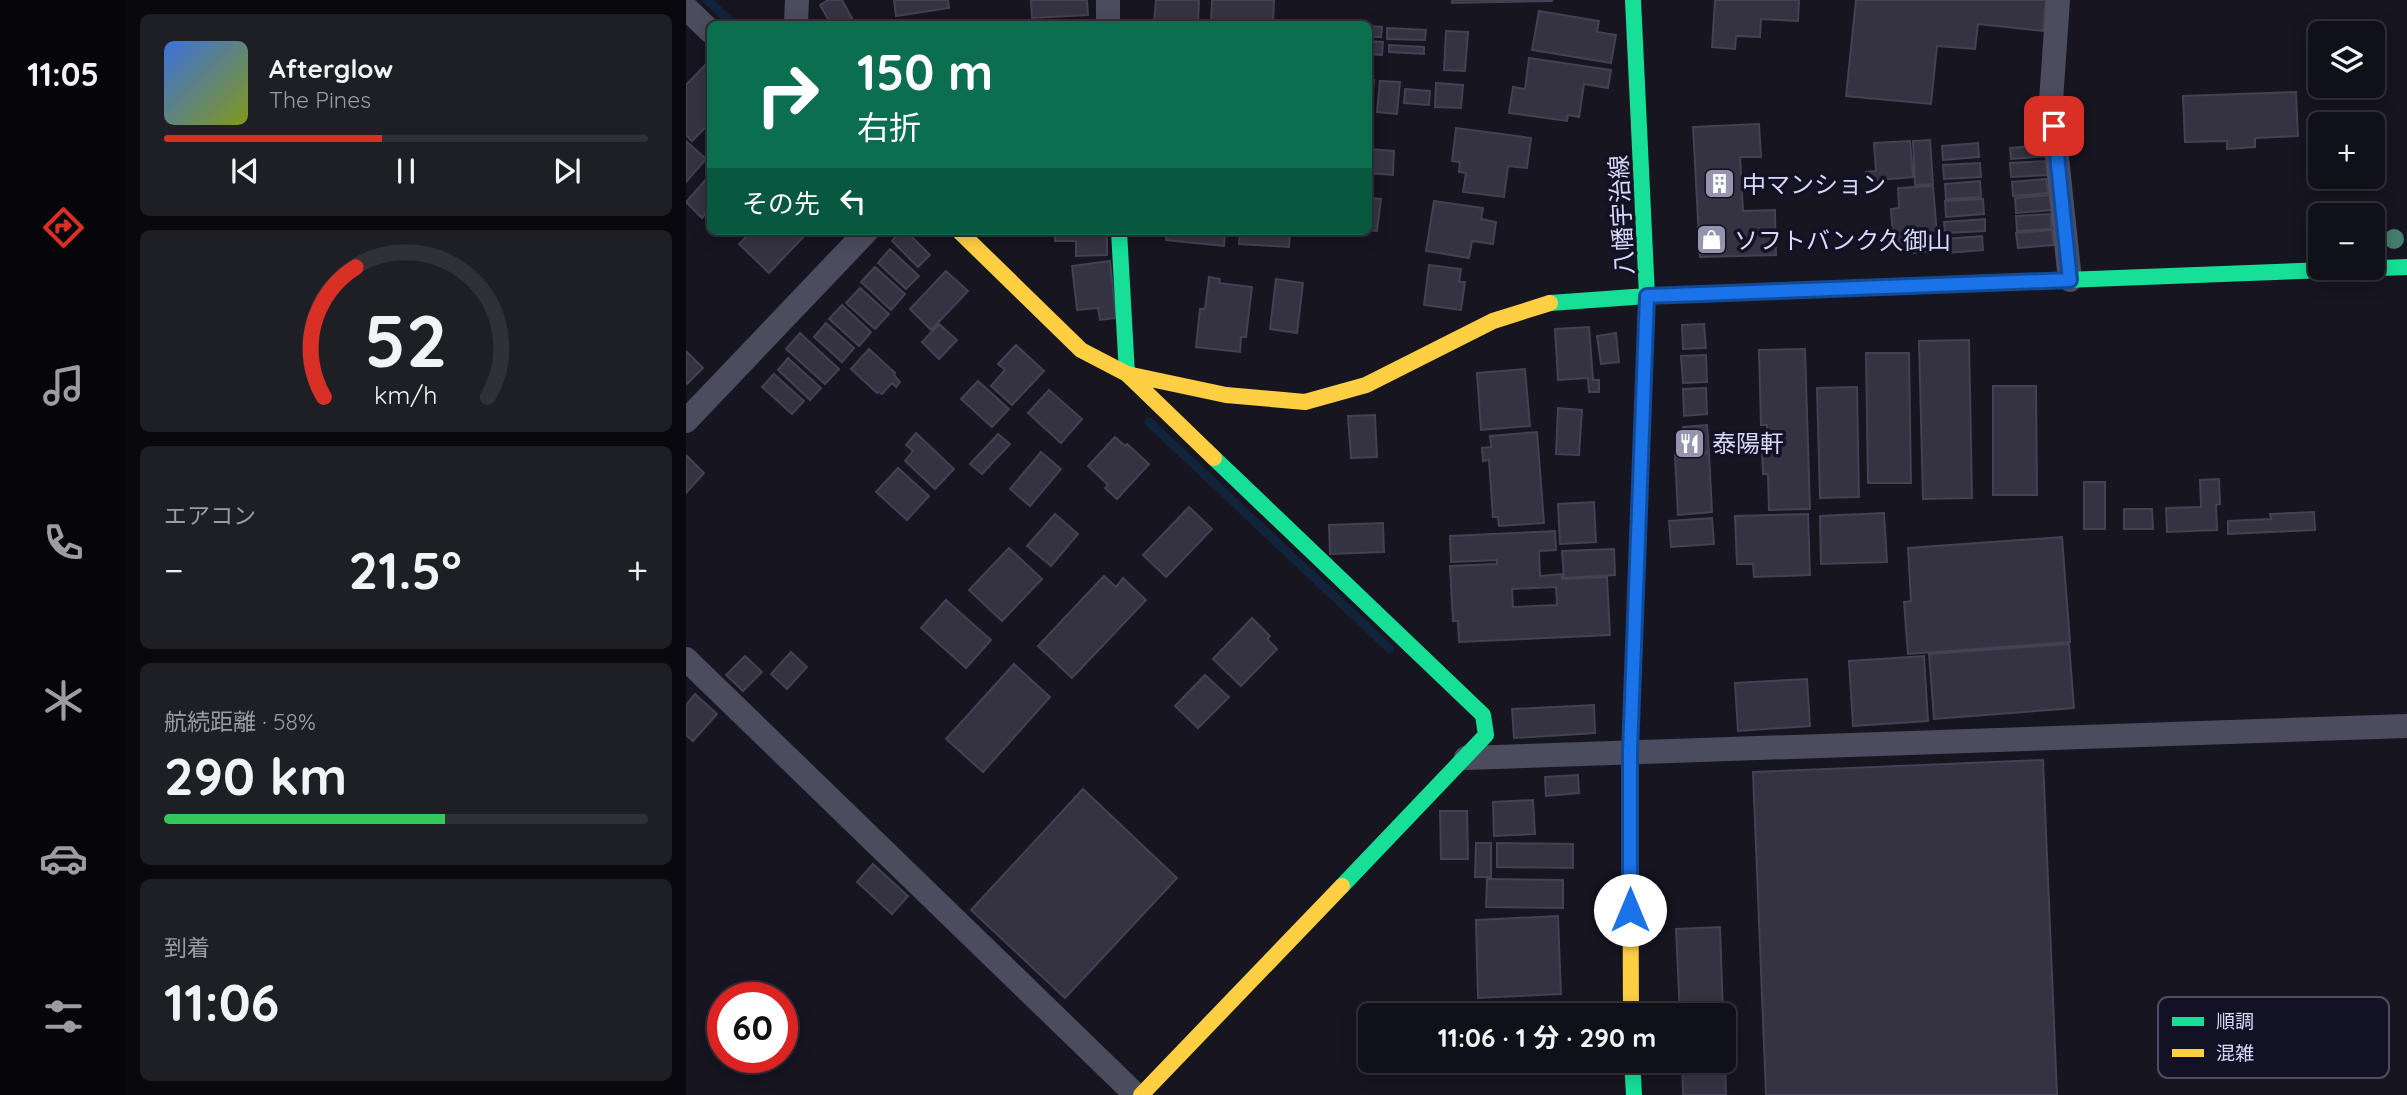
<!DOCTYPE html>
<html lang="ja">
<meta charset="utf-8">
<style>
body{margin:0;font-family:Quicksand,"Noto Sans JP",sans-serif;background:#1e1e25;color:#f1f3f6;height:100vh;display:flex;flex-direction:column;font-size:26px;white-space:nowrap}
*{box-sizing:border-box;margin:0}
p{font-size:23px;color:#9c9da2}
.icon{flex:none;width:38px;height:38px;fill:none;stroke:currentColor;stroke-width:2;stroke-linecap:round;stroke-linejoin:round}
.map{position:relative;flex:1;overflow:hidden}
.sheet{display:flex;flex-direction:column;gap:14px;padding:14px;background:#09090d;width:560px}
.sheet>*{flex:none}
.banner{position:absolute;left:21px;top:21px;width:665px;height:214px;border-radius:10px;box-shadow:0 4px 18px #0003,0 0 0 2px #303037;background:#0b6e4f;color:#fff;overflow:hidden}
.fabs{position:absolute;left:1622px;top:21px;display:grid;gap:14px}
.fabs a{display:grid;place-items:center;width:77px;height:77px;border-radius:10px;background:#101018;box-shadow:0 4px 18px #0003,0 0 0 2px #303037;font-size:35px}
.speed{position:absolute;left:21px;top:982px;display:flex;gap:14px;font-size:35px;font-weight:700;text-align:center}
.speed>*{display:grid;place-content:center;width:91px;height:91px;border-radius:50%;background:#101018;box-shadow:0 4px 18px #0003,0 0 0 2px #303037;line-height:1}
.speed .limit{border:10px solid #d22;background:#fff;color:#111}
.pin{position:absolute;display:grid;place-items:center;width:60px;height:60px;color:#fff;margin:-30px;border-radius:14px;box-shadow:0 4px 10px #0006}
.me{position:absolute;width:77px;margin:-38px;rotate:0deg;stroke-linejoin:round;filter:drop-shadow(0 0 5px #0008)}
.turn{display:flex;align-items:center;gap:24px;height:147px;padding:0 35px;font-size:32px}
.turn .icon{width:91px;height:91px;stroke-width:2.5}
.turn b{display:block;font-size:49px;line-height:60px}
.then{display:flex;align-items:center;height:66px;padding:0 35px;background:#0003;gap:14px;font-size:26px}
.big{font-size:52px;font-weight:700;line-height:1.1}
.sheet .card{flex:1;display:flex;flex-direction:column;justify-content:center;gap:10px;min-width:0;padding:0 24px;border-radius:10px;background:#1e1e25}
.sheet .dial{align-items:center;gap:0}
.dial svg{height:182px;overflow:visible;fill:none;stroke:#303037;stroke-width:7;stroke-linecap:round;text-anchor:middle}
.dial text{fill:#f1f3f6;stroke:none}
.song{display:flex;align-items:center;gap:21px}
.cover{width:84px;height:84px;border-radius:10px;background:linear-gradient(135deg,hsl(220 70% 55%),hsl(70 70% 35%))}
.played{height:7px;border-radius:4px;background:linear-gradient(90deg,#d93025 45%,#303037 45%)}
.keys{display:flex;justify-content:space-around;direction:ltr}
.heat{display:flex;justify-content:space-between;align-items:center;font-size:38px;direction:ltr}
.charge{height:10px;border-radius:5px;background:linear-gradient(90deg,#34c759 58%,#303037 0)}
.trip{position:absolute;left:672px;top:1003px;width:378px;height:70px;border-radius:10px;background:#101018;box-shadow:0 4px 18px #0003,0 0 0 2px #303037;font-weight:700;line-height:70px;text-align:center}
main{display:flex;flex:1;min-height:0}
.tabs{display:flex;flex-direction:column;width:126px;justify-content:space-around;align-items:center;background:#06060a;color:#9c9da2}
.tabs .icon{width:49px;height:49px}
.tabs .active{color:#d93025}
.tabs b{font-size:32px;color:#f1f3f6}
.map>svg:first-child{display:block}
</style>
<main>
<nav class="tabs">
<b>11:05</b>
<svg class="icon active" aria-label="directions" viewBox="0 0 24 24"><path d="M12 3l9 9-9 9-9-9zM9 14v-3h6M13 9l2 2-2 2"/></svg>
<svg class="icon" aria-label="music" viewBox="0 0 24 24"><path d="M9 18V5l10-2v13"/><circle cx="6" cy="18" r="3"/><circle cx="16" cy="16" r="3"/></svg>
<svg class="icon" aria-label="phone" viewBox="0 0 24 24"><path d="M5 4h4l2 5-3 2q2 4 5 5l2-3 5 2v4C11 20 4 13 5 4z"/></svg>
<svg class="icon" aria-label="climate" viewBox="0 0 24 24"><path d="M12 3v18M4 7l16 10M4 17L20 7"/></svg>
<svg class="icon" aria-label="car" viewBox="0 0 24 24"><path d="M5 17H2v-5l4-1 3-4h7l3 4 3 1v5h-3M9 17h6M6 11h13"/><circle cx="7" cy="17" r="2"/><circle cx="17" cy="17" r="2"/></svg>
<svg class="icon" aria-label="filters" viewBox="0 0 24 24"><path d="M4 7h16M4 17h16"/><circle cx="9" cy="7" r="2"/><circle cx="15" cy="17" r="2"/></svg>
</nav>
<section class="sheet">
<div class="card">
<div class="song"><i class="cover"></i><div><b>Afterglow</b><p>The Pines</p></div></div>
<div class="played"></div>
<div class="keys"><svg class="icon" aria-label="previous" viewBox="0 0 24 24"><path d="M18 5L8 12l10 7zM5 5v14"/></svg><svg class="icon" aria-label="pause" viewBox="0 0 24 24"><path d="M8 5v14M16 5v14"/></svg><svg class="icon" aria-label="next" viewBox="0 0 24 24"><path d="M6 5l10 7-10 7zM19 5v14"/></svg></div>
</div>
<div class="card dial"><svg viewBox="0 0 100 80">
<path d="M14 69A42 42 0 1 1 86 69"/>
<path d="M14 69A42 42 0 0 1 28 12" stroke="#d93025"/>
<text x="50" y="56" font-size="32" font-weight="700">52</text>
<text x="50" y="72" font-size="11">km/h</text>
</svg></div>
<div class="card"><p>エアコン</p>
<div class="heat"><a>−</a><b class="big">21.5°</b><a>+</a></div>
</div>
<div class="card"><p>航続距離 · 58%</p><b class="big">290 km</b><div class="charge"></div></div>
<div class="card"><p>到着</p><b class="big">11:06</b></div>
</section>
<div class="map">
<svg width="1721" height="1095" viewBox="0 0 1721 1095">
<rect width="100%" height="100%" fill="#161520"/>
<g fill="none" stroke-linecap="round" stroke-linejoin="round">
<path stroke="#11243b" stroke-width="9" d="M21,0L47,24
M463,422L704,649"/>
</g>
<path fill="#353342" stroke="#434153" stroke-width="2" fill-rule="evenodd" d="M142,0H156L167,20L159,24H145L134,5Z
M208,0H262L263,8L210,16Z
M345,0H401L402,15L346,18Z
M470,0H513L512,24H468Z
M526,0H588L587,24H525Z
M766,0H866V1L766,3Z
M1029,0H1113L1112,21L1075,19L1074,37L1050,36L1049,49L1026,47Z
M1170,0H1360L1357,31L1292,24L1289,49L1251,46L1245,104L1160,96Z
M853,11L913,21L911,32L930,35L925,63L846,50Z
M682,26L696,27L695,37H682Z
M701,28L740,30L739,40L701,39Z
M760,31L782,32L779,71L758,70Z
M682,41L697,42L696,55L682,54Z
M703,45L738,47V54L703,52Z
M843,58L925,70L922,88L898,84L893,117L882,115L881,121L823,113L827,87L839,89Z
M24,60V131L20,127L6,141L0,135V85Z
M682,80H688L685,113L682,112Z
M694,81L714,82L711,114L691,112Z
M750,83L777,85L775,108L749,107Z
M719,89L744,91L743,105L718,103Z
M1610,92L1612,136L1569,138V147L1541,149V141L1499,142L1497,96Z
M1073,124L1075,157H1054L1057,211L1089,210L1090,255L1014,257L1007,127Z
M770,128L845,138L841,168L822,166L818,197L777,192L780,173L773,172L774,162L766,161Z
M1244,140L1247,184L1229,185L1227,141Z
M0,141L20,159L0,182Z
M1224,141L1227,177L1181,181L1180,172L1190,171L1188,143Z
M1292,143L1293,157L1257,160L1256,146Z
M1362,145L1363,156L1325,159L1324,148Z
M682,149L708,151L707,175L682,173Z
M1361,161L1362,175L1325,177L1324,163Z
M1294,163L1295,177L1258,179L1257,165Z
M24,175V208L16,218L0,202Z
M1360,179L1362,193L1327,196L1326,182Z
M1294,181L1295,197L1260,199L1259,184Z
M1247,186L1251,235L1241,236L1242,252L1228,253V247L1208,248L1205,209L1213,208L1212,188Z
M1364,195L1366,210L1330,213L1329,198Z
M682,198L695,199L691,231L682,230Z
M1297,199L1298,214L1260,217L1259,201Z
M748,201L797,208L795,219L810,222L807,244L786,241L783,258L740,251Z
M1365,214V229L1331,231L1330,216Z
M1299,219V231L1259,233L1258,222Z
M1366,230L1368,245L1332,248L1330,233Z
M66,231H123L83,273L53,244Z
M215,231H220L244,255L232,267L206,241Z
M369,231H421V255L390,256V241H369Z
M481,231H539L538,246L480,240Z
M554,231H604L603,247L553,244Z
M1296,236L1297,250L1260,253L1259,239Z
M204,249L233,276L220,289L192,263Z
M424,261L430,318L414,320L412,308L391,310L386,266Z
M743,265L775,269L773,282H779L775,310L738,305Z
M189,267L219,294L205,310L175,282Z
M260,271L282,291L245,330L224,309Z
M523,277L534,279L533,283L566,287L560,337H555L554,352L510,347L514,309H519Z
M590,279L617,283L611,333L584,329Z
M174,288L203,314L189,329L160,303Z
M156,305L185,332L173,346L143,319Z
M140,323L168,348L156,362L128,337Z
M253,324L271,340L253,359L236,342Z
M1018,324L1020,348L997,349L996,325Z
M903,327L907,380H913V392H903L902,378L872,380L869,329Z
M114,333L153,369L139,384L100,349Z
M930,333L933,362L915,364L911,336Z
M1283,340L1286,498L1237,499L1233,341Z
M330,345L358,371L326,405L305,386L319,370L312,364Z
M183,349L209,373L208,375L214,382L210,387L206,383L196,394L193,392L191,393L165,369Z
M1119,349L1124,509L1083,510L1082,474H1077L1076,449H1081V425H1075L1073,350Z
M0,351L17,368L1,384L0,383Z
M1180,353H1223L1225,483H1182Z
M1020,355L1021,382L997,383L995,356Z
M102,358L135,388L124,400L92,370Z
M839,369L844,426L795,430L791,373Z
M88,374L118,401L106,414L76,387Z
M292,381L323,409L306,427L275,399Z
M1307,386H1350L1351,495H1307Z
M1171,387L1173,497L1134,498L1131,388Z
M1020,388L1021,414L998,416L997,389Z
M363,390L396,419L375,443L342,413Z
M872,408L896,410L893,455L870,454Z
M689,415L691,457L665,458L662,416Z
M1021,425L1023,451L998,453L997,427Z
M851,432L858,523L813,526L812,517H807L803,460L797,461L796,448L805,447L804,436Z
M230,433L268,469L249,489L219,461L227,451L220,445Z
M312,434L324,444L296,474L284,464Z
M429,437L439,446L441,444L463,464L431,499L419,488L422,485L402,466Z
M355,452L375,469L344,506L324,489Z
M1023,453L1026,512L992,515L989,455Z
M0,455L18,473L0,493Z
M212,468L243,496L221,520L190,492Z
M1533,479L1534,504L1530,505L1531,530L1481,532L1480,508L1515,507L1514,480Z
M1398,482H1419V529H1398Z
M908,502L910,542L874,544L872,504Z
M503,507L526,529L480,577L457,555Z
M1438,509H1466L1467,529H1438Z
M1628,512L1629,530L1542,534V521L1585,519L1584,514Z
M1198,513L1201,562L1135,564L1134,516Z
M369,514L392,534L365,566L341,546Z
M1122,514L1124,575L1068,577L1067,564H1051L1049,516Z
M1026,518L1028,544L985,547L983,521Z
M697,523L698,552L644,554L643,525Z
M869,531L870,550L853,551L854,576L876,574V579L921,577L924,635L773,642L772,621H767L764,566L811,564V560L765,562L764,536ZM870,587L871,605L827,607L826,589Z
M1376,537L1384,642L1222,654L1218,602L1225,601L1222,548Z
M323,548L356,579L316,621L283,590Z
M928,549L929,575L878,578L876,551Z
M418,576L430,587L437,578L460,600L386,678L352,646Z
M260,600L305,640L280,668L235,628Z
M566,618L584,636L581,639L591,649L555,686L527,659Z
M1383,644L1388,708L1248,719L1243,654Z
M105,652L121,667L101,689L85,674Z
M59,656L76,672L57,691L40,675Z
M1238,656L1242,721L1167,726L1163,661Z
M328,664L364,697L297,772L260,739Z
M519,675L543,697L512,728L489,706Z
M1121,679L1124,726L1052,731L1049,683Z
M9,694L31,714L7,741L0,735V705Z
M908,705L909,733L828,738L826,709Z
M1357,760L1371,1095H1080L1067,772Z
M892,775L893,793L860,796L859,777Z
M397,789L491,878L379,998L285,910Z
M847,800L849,834L808,836L807,802Z
M754,811H781L782,859H755Z
M790,843H805V877H789Z
M811,843L887,844V868L811,867Z
M187,864L222,896L206,914L171,882Z
M801,879L877,880V908L800,907Z
M872,916L875,994L792,998L790,920Z
M1034,927L1037,1015H994L990,929Z
M867,1007V1015H799L798,1008Z
M1038,1031L1040,1095H997L996,1060H1038Z"/>
<g fill="none" stroke-linecap="round" stroke-linejoin="round">
<path stroke="#4c4c5f" stroke-width="24" d="M422,0V24
M1372,0L1365,101L1384,280
M0,8L24,31
M110,24L111,0
M0,421L181,231
M0,659L450,1095
M780,758L1721,726"/>
<path stroke="#16e098" stroke-width="16" d="M947,0L961,296L949,619
M433,231L441,374
M864,303L961,296L1721,267
M528,458L797,715L800,735L656,886
M946,1060L948,1095"/>
<path stroke="#ffcf43" stroke-width="16" d="M273,231L395,350L441,374L528,458
M441,374L540,395L619,402L680,385L807,321L864,303
M945,1015L944,752L949,619
M455,1095L656,886"/>
</g>
<circle fill="#457e70" cx="1708" cy="239" r="10"/>
<g fill="none" stroke-linecap="round" stroke-linejoin="round">
<defs>
<path id="route" d="M944,910V752L961,296L1384,280L1368,126"/>
</defs>
<use href="#route" stroke="#114b97" stroke-width="18"/>
<use href="#route" stroke="#1a73e8" stroke-width="12"/>
</g>
<defs>
<symbol id="building-square" viewBox="-11 -11 22 22"><rect x="-9" y="-9" width="18" height="18" rx="4" fill="#9594ae" stroke="#131124"/><path d="M-4-6H4V6H1V3H-1V6H-4ZM-2.5-4.3h1.7v1.8h-1.7ZM.8-4.3h1.7v1.8H.8ZM-2.5-1h1.7V.8h-1.7ZM.8-1h1.7V.8H.8Z" fill="#fff"/></symbol>
<symbol id="shop-square" viewBox="-11 -11 22 22"><rect x="-9" y="-9" width="18" height="18" rx="4" fill="#9594ae" stroke="#131124"/><path d="M-5-2.5h2.3a2.7 3.5 0 0 1 5.4 0H5L5.5 6h-11ZM-1.5-2.5h3a1.5 2.3 0 0 0-3 0Z" fill="#fff"/></symbol>
<symbol id="restaurant-square" viewBox="-11 -11 22 22"><rect x="-9" y="-9" width="18" height="18" rx="4" fill="#9594ae" stroke="#131124"/><path d="M-5-6h1v4h1v-4h1v4h1v-4h1v5L-1.5 .5V6h-2V.5L-5-1ZM5-6V6H3V1.5H1.5Q1.5-4 5-6Z" fill="#fff"/></symbol>
</defs>
<g fill-rule="evenodd">
<use href="#building-square" x="1016" y="166" width="35" height="35"/>
<use href="#shop-square" x="1008" y="222" width="35" height="35"/>
<use href="#restaurant-square" x="986" y="426" width="35" height="35"/>
</g>
<g text-anchor="middle" dominant-baseline="central" stroke-width="7" stroke-linejoin="round" paint-order="stroke">
<g font-size="24" fill="#dad9fb" stroke="#131124" text-anchor="start">
<text x="1056" y="184">中マンション</text>
<text x="1048" y="240">ソフトバンク久御山</text>
<text x="1026" y="443">泰陽軒</text>
</g>
<g font-size="24" fill="#dad9fb" stroke="#131124">
<text transform="translate(935 215) rotate(-93)">八幡宇治線</text>
</g>
</g>
<rect x="1472" y="997" width="231" height="81" rx="10" fill="#131124" stroke="#4f4d64" stroke-width="2"/>
<rect x="1486" y="1017" width="32" height="9" fill="#16e098"/>
<rect x="1486" y="1049" width="32" height="8" fill="#ffcf43"/>
<g font-size="19" fill="#dad9fb">
<text x="1530" y="1028">順調</text>
<text x="1530" y="1060">混雑</text>
</g>
</svg>
<div class="fabs">
<a><svg class="icon" aria-label="layers" viewBox="0 0 24 24"><path d="M12 4l9 5-9 5-9-5zM3 14l9 5 9-5"/></svg></a>
<a>+</a>
<a>−</a>
</div>
<div class="speed"><div class="limit">60</div></div>
<div class="pin" style="left:1368px;top:126px;background:#d93025"><svg class="icon" aria-label="arrive" viewBox="0 0 24 24"><path d="M6 21V4h12l-3 4 3 4H6"/></svg></div>
<svg class="me" style="left:944px;top:910px" viewBox="-20 -20 40 40"><circle r="19" fill="#fff"/><path d="M0-13L10 11 0 6-10 11z" fill="#1a73e8"/></svg>
<div class="trip">11:06 · 1 分 · 290 m</div>
<div class="banner">
<div class="turn"><svg class="icon" aria-label="right" viewBox="0 0 24 24"><path d="M7 20v-9h11M14 6l5 5-5 5"/></svg><div><b>150 m</b>右折</div></div>
<div class="then">その先<svg class="icon" aria-label="left" viewBox="0 0 24 24"><path d="M17 20v-9H6M10 6l-5 5 5 5"/></svg></div>
</div>
</div>
</main>
